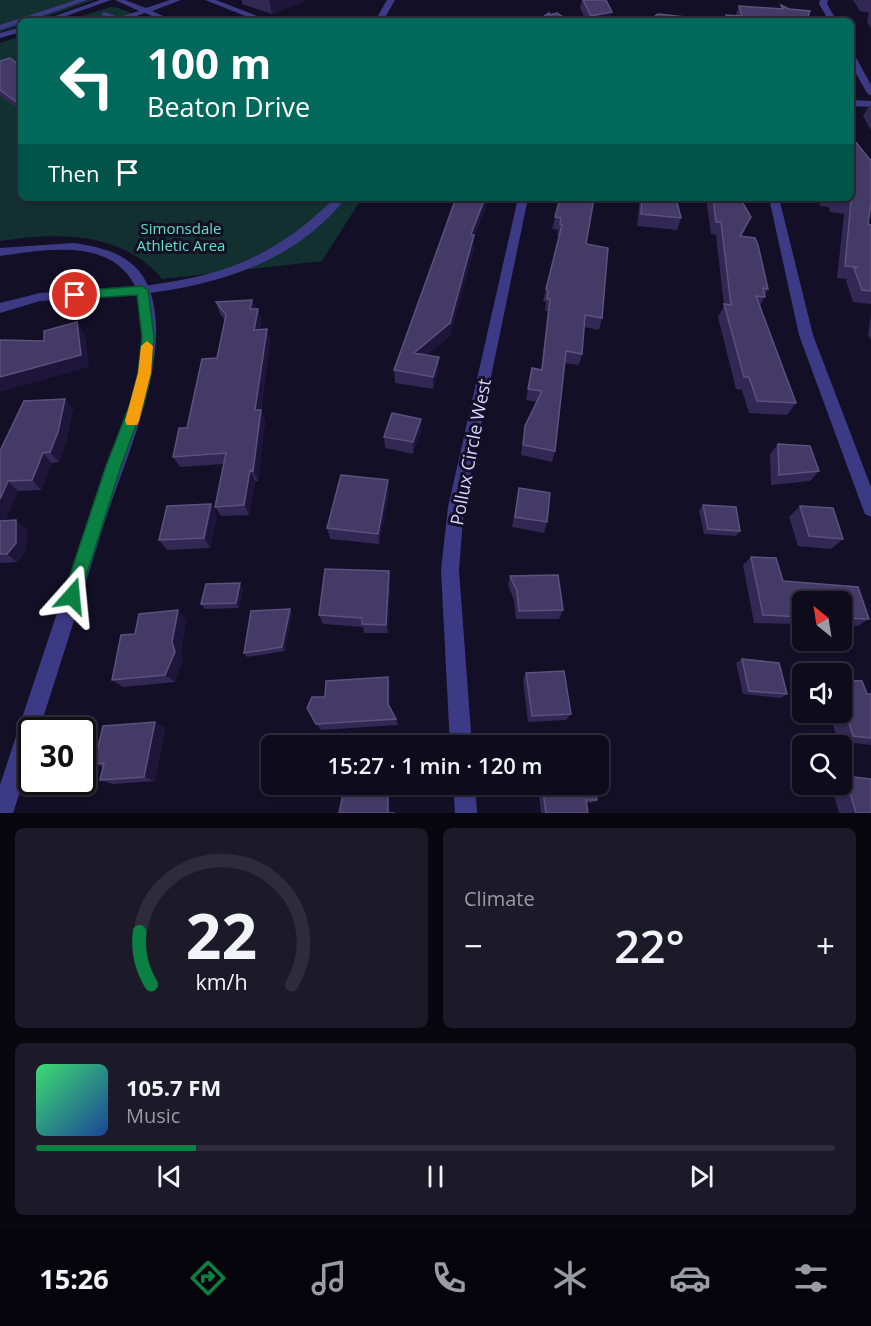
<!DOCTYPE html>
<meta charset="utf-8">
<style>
body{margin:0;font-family:"Open Sans",sans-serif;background:#1c1929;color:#f1f3f6;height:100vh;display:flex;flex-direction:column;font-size:22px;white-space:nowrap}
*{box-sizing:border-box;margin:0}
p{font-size:20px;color:#9b9ba3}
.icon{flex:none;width:33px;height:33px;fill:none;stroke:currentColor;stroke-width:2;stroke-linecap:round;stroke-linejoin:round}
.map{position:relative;height:813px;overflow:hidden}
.side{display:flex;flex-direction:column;gap:15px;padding:15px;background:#08060f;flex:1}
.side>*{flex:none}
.banner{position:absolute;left:18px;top:18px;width:836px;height:183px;border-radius:9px;box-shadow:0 2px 4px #0004,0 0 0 2px #2e2b3b;background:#00695c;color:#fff;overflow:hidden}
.needle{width:39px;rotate:330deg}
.fabs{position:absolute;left:792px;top:591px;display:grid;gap:12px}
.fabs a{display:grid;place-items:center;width:60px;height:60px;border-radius:9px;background:#0e0b1c;box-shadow:0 2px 4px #0004,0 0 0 2px #2e2b3b;font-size:30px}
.speed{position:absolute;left:18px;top:717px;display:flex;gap:12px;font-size:30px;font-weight:700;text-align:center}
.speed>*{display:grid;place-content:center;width:78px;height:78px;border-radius:50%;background:#0e0b1c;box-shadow:0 2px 4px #0004,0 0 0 2px #2e2b3b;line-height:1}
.speed .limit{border:3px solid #111;border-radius:9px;background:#fff;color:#111}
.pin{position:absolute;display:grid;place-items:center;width:51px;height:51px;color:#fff;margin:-26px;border:3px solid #fff;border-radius:50%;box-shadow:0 2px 6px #0007}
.me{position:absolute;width:66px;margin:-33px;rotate:18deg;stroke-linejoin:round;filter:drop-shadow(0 0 4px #0008)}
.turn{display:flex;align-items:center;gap:21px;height:126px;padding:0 30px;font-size:27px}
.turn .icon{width:78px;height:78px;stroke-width:2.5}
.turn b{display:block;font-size:42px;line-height:51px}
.then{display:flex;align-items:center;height:57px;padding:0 30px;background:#0003;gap:12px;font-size:22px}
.big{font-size:45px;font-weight:600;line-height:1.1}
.side .widget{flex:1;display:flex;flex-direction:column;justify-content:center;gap:9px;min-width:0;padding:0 21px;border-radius:9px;background:#1c1929}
.side .dial{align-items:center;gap:0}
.dial svg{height:156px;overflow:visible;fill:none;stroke:#2e2b3b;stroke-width:7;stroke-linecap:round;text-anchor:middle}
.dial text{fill:#f1f3f6;stroke:none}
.song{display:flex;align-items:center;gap:18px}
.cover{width:72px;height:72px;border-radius:9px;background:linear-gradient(135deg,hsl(140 70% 55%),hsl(220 70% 35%))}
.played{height:6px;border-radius:3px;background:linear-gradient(90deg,#0b8043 20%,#2e2b3b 20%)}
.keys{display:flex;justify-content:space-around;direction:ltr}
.heat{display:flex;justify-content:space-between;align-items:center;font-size:33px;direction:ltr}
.side .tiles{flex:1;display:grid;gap:15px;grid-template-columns:1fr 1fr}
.widget:last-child{grid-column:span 2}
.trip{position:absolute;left:261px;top:735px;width:348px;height:60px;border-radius:9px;background:#0e0b1c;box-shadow:0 2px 4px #0004,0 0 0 2px #2e2b3b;font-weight:600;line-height:60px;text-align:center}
.tabs{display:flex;height:96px;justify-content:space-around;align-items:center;background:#06040b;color:#9b9ba3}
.tabs .icon{width:42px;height:42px}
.tabs .active{color:#0b8043}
.tabs b{font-size:27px;color:#f1f3f6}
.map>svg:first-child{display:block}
</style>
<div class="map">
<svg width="871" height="813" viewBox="0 0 871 813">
<rect width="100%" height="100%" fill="#130f26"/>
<path fill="#12302f" d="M0,0H94L33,21H21V25L0,32Z
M111,7L119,8L150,21H65Z
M21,36V198H362L322,261L162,279C123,231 56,232 0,241V43Z"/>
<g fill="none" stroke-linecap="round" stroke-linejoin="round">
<path fill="#3d3a85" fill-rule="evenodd" d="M76,0H87L28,21H21V23L0,30V25Z
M115,0H125L146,8L170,0H181L152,11L174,21H163L145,13C128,19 117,25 101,14L105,12L119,17L139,11Z
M205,0H216L260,17L291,21H258Z
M387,0H395L383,21H375Z
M335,198H346C296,261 220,285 142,294L136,290L142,286C225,276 274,257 335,198Z"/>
<path fill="#3d3a85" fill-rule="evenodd" d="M820,0H828L827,4L837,21H829L819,4Z
M850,52L854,54L871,85V96L867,93L850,63Z
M850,100L871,101V107L850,106Z
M518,198H528L464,507L459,570L472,746H450L441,570L448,507Z
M769,198H779L813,335L871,487V517L865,514L863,509L799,335Z
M73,243C103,247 135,255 148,286C176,353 124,461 103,527C82,595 61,663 39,730H32V755L13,813H0V785C28,700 56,615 85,531C109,457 156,374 138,295L40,301L0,313V303L40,293L135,286C111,237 44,250 0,256V248Z
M453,784H475L477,813H455Z"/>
<path fill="#3d3a85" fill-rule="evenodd" d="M100,0H111L52,21H41Z
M21,27V32L0,38V33Z"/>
</g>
<path fill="#312854" d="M242,0H307L272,14L242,4Z
M582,0H606L610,21H586L580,8Z
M853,0H871V28L867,22L869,13L860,11Z
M781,5L808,21H724L726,15L735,16L739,6L780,9Z
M0,61L21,66V111L0,96Z
M869,106H871V130L863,116Z
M456,198H492L491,200L489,199L474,237V248L450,336L427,355L439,370L433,389L395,383L394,370Z
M560,198L586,244L602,318L599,330L584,327L582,354L579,365L564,363L555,451L552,462L521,455L525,426L537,402L526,400L532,368L541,369L548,311H545L546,302L543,301L559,236H557L558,230L552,229Z
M640,198H676L681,218L677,230L637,226Z
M706,198H745L743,202L745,230L742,236L768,289L760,306L796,403L787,415L749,413L742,390L736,389L718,317L724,306L716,235L711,234Z
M818,198H850L868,224L871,225V304L853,302L846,281L847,279L837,278L844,214L830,212L829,207L820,206Z
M252,300L255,309H258L261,320L260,330L267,329L270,341L261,410L265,421L258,481H255L249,515L221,516L215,507L224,464L180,467L173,457L187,428L217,358L225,320L220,314L216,302Z
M871,313V340L868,335Z
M65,399L73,409L66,442L59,462L52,463L41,490L18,491L5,521L27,529L26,551L17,562L0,563V451Z
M421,431L413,454L385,448L384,437Z
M778,444L819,471L810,481L771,485L770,454Z
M519,488L547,522L544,533L512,527Z
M389,492L379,544L330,539L327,528Z
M211,504L217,515L210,548L167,550L159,540Z
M703,505L740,531L736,536L704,534L699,510Z
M800,506L843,539L831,549L798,546L789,517Z
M751,557L776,558L783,581L858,587L869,619L858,626L842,625V602H802V624L754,623L743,565Z
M389,571L390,581L388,633H364L363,627L323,624L319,615Z
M510,576L563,610L559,619H516L514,600L508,585Z
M243,588L239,608L205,609L201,604Z
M290,609L292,613L285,651L247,657L244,653Z
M186,619L181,650L183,659L175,682L123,687L112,680L135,634Z
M742,659L787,694L781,698L743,694L736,663Z
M526,673L571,714L566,720L528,722L523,680Z
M388,677L390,684V707L396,719L398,725L321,730L316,724L325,697Z
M842,680L867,694H871V745L838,741L829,712H842Z
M155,722L165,728L155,781L113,784L100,780L103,767L94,764Z
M845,776L871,813H839L831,784H842V777Z
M541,784H594L597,800L591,803H587L588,813H541L538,787Z"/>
<path fill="#1d163a" d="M269,0H307L272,14Z
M612,12L610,21H590L591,16Z
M485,198H489V199L474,237V248L450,336L414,366V353L471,234Z
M751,217L745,230L734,249L740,236Z
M252,300L256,312L250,309Z
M258,309L261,320L258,341L254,330Z
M77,322L85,335L89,367L0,392V377Z
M267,329L270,341L259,421L255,410Z
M439,357V370L433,389V377Z
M65,399L73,409L66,442L59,462L50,452Z
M261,410L265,421L258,481L253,471Z
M421,419V431L413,454V442Z
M43,453L52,463L41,490L32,480Z
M250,470L255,481L249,515L244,505Z
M388,480L389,492L379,544L378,534Z
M8,481L18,491L1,531L0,530V499Z
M211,504L217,515L210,548L204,538Z
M16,520L27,529L26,551L17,562L7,554Z
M389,571L390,581L388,633L386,625Z
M240,583L243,588L239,608L236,603Z
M290,609L292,613L285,651L282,647Z
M178,610L186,619L181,650L183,659L175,682L165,675Z
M388,677L390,684V710L388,704Z
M155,722L165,728L155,781L144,777Z
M388,786L389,790L390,813H388Z"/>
<path fill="#433a66" stroke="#5a527e" stroke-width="1.5" d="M583,0H606L612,12L591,16Z
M781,5L789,9L810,11L807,20L808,21H726V15L742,16L739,6L783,9Z
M549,13V15L557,13L569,21H537Z
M658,14L685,17L684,21H648Z
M10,58L21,66V105L0,90V61Z
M850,135L871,161V204L868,224L871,225V291L862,290L854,268L858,267L845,266L851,201L838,200L837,198H850Z
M456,198H485L471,234L474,235L450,323L414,353L439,357L433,377L394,370Z
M560,198H594L586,244L608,248L602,318L585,315L582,354L566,351L555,451L523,445L525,426L542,391L528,389L532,368L542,370L550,299H547L548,290L546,289L562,225L560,224L561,218L555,217Z
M642,198H676L681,218L641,214Z
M713,198H740L751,217L740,236L755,238L758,245L768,289L763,288L765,297L756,296L796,403L757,401L749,377H744L724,304L731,305L721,222H716Z
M252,300L250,309H258L254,330L267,329L255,410H261L253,471L250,470L244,505L215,507L226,453L173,457L179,428H187L202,359L217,358L226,315L216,302Z
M77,322L81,355L0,377V340L44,341V331Z
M65,399L58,432L50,452L43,453L32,480L8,481L0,499V451L24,401Z
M392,413L421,419L413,442L384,437Z
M778,444L810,446L819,471L779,475Z
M341,475L388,480L378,534L327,528Z
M519,488L550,493L547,522L515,517Z
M211,504L204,538L159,540L167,506Z
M703,505L736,507L740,531L708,529Z
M800,506L833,508L843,539L809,536Z
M16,520V543L7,554H0V521Z
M751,557L776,558L783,581L858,587L869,619L842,618V602H802V617L763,615Z
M325,569L389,571L386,625L362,624V618L319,615Z
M558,575L563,610L519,611L517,591L510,576Z
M240,583L236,603L201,604L206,584Z
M290,609L282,647L244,653L251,611Z
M178,610L172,642L175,652L165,675L112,680L121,635L135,634L139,614Z
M742,659L779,663L787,694L749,691Z
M564,671L571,714L532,716L526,673Z
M388,677V704L396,719L316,724L307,708L312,697H325L326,681Z
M842,680L862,681L867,694H871V738L853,736L842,701Z
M155,722L144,777L100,780L104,763L94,764L103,726Z
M845,776L871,779V813H856Z
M542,784H594L597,800H586L588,813H546Z
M388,786V813H395H339L344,790Z"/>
<path fill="#0b8043" stroke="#07532c" stroke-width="1.5" d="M142,286L148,290L154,337L151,373L144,404L121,466L80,596L78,602L72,605L66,602L63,596L106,466L130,404L138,373L142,337L137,295L75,299L69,295L75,291Z"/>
<path fill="#f59e0b" d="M147,341L153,346L151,373L139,421L137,425H127L125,421L138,373L141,346Z"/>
<g text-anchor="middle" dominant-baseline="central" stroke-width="6" stroke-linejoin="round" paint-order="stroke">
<g font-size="15" fill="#5fe0c0" stroke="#130f26">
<text x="181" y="228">Simonsdale<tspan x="181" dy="17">Athletic Area</tspan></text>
</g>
<g font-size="18" fill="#d9d4ff" stroke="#130f26">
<text transform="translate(470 452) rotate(-79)">Pollux Circle West</text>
</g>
</g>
</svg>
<div class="fabs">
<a><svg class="needle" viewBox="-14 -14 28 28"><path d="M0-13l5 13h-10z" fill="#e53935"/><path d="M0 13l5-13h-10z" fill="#9b9ba3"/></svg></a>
<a><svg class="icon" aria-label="sound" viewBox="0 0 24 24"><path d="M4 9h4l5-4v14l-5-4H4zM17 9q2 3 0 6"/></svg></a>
<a><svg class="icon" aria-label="search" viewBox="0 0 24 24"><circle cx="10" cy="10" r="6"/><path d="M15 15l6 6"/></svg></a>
</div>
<div class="speed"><div class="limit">30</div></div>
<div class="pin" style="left:75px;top:295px;background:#d93025"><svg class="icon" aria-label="arrive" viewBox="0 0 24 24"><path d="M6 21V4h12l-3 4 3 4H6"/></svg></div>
<svg class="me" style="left:72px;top:596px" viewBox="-20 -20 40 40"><path d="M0-17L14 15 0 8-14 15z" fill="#0b8043" stroke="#fff" stroke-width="4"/></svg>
<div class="trip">15:27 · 1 min · 120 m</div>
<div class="banner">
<div class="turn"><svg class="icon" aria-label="left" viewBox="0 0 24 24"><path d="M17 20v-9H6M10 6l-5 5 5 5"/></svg><div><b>100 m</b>Beaton Drive</div></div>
<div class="then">Then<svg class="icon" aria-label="arrive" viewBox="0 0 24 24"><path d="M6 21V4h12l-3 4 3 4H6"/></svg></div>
</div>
</div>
<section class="side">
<div class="tiles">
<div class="widget dial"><svg viewBox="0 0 100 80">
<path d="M14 69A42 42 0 1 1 86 69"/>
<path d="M14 69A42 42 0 0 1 8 42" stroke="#0b8043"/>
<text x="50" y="56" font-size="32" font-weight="700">22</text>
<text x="50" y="72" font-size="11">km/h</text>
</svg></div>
<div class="widget"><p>Climate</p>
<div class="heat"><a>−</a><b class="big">22°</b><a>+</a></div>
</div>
<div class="widget">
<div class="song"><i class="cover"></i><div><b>105.7 FM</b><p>Music</p></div></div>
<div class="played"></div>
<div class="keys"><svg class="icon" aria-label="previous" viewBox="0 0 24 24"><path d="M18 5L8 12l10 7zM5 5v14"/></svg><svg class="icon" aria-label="pause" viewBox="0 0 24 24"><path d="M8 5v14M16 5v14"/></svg><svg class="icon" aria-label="next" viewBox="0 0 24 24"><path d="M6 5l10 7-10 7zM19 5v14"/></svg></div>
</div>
</div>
</section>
<nav class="tabs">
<b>15:26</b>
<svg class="icon active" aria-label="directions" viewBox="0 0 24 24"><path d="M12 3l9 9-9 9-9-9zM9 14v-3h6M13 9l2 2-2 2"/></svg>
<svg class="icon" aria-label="music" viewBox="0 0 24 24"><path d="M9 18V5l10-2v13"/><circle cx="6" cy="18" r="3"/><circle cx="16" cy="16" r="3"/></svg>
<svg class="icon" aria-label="phone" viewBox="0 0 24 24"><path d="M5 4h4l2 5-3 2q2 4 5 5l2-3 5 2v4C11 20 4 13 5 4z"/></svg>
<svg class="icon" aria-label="climate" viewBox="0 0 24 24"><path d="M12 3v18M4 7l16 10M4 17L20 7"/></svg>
<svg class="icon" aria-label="car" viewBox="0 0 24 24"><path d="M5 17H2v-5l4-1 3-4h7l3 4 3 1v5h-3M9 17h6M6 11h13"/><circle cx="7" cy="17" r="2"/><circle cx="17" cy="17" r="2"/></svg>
<svg class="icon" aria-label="filters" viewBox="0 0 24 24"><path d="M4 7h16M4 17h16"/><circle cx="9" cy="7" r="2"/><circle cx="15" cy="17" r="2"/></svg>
</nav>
